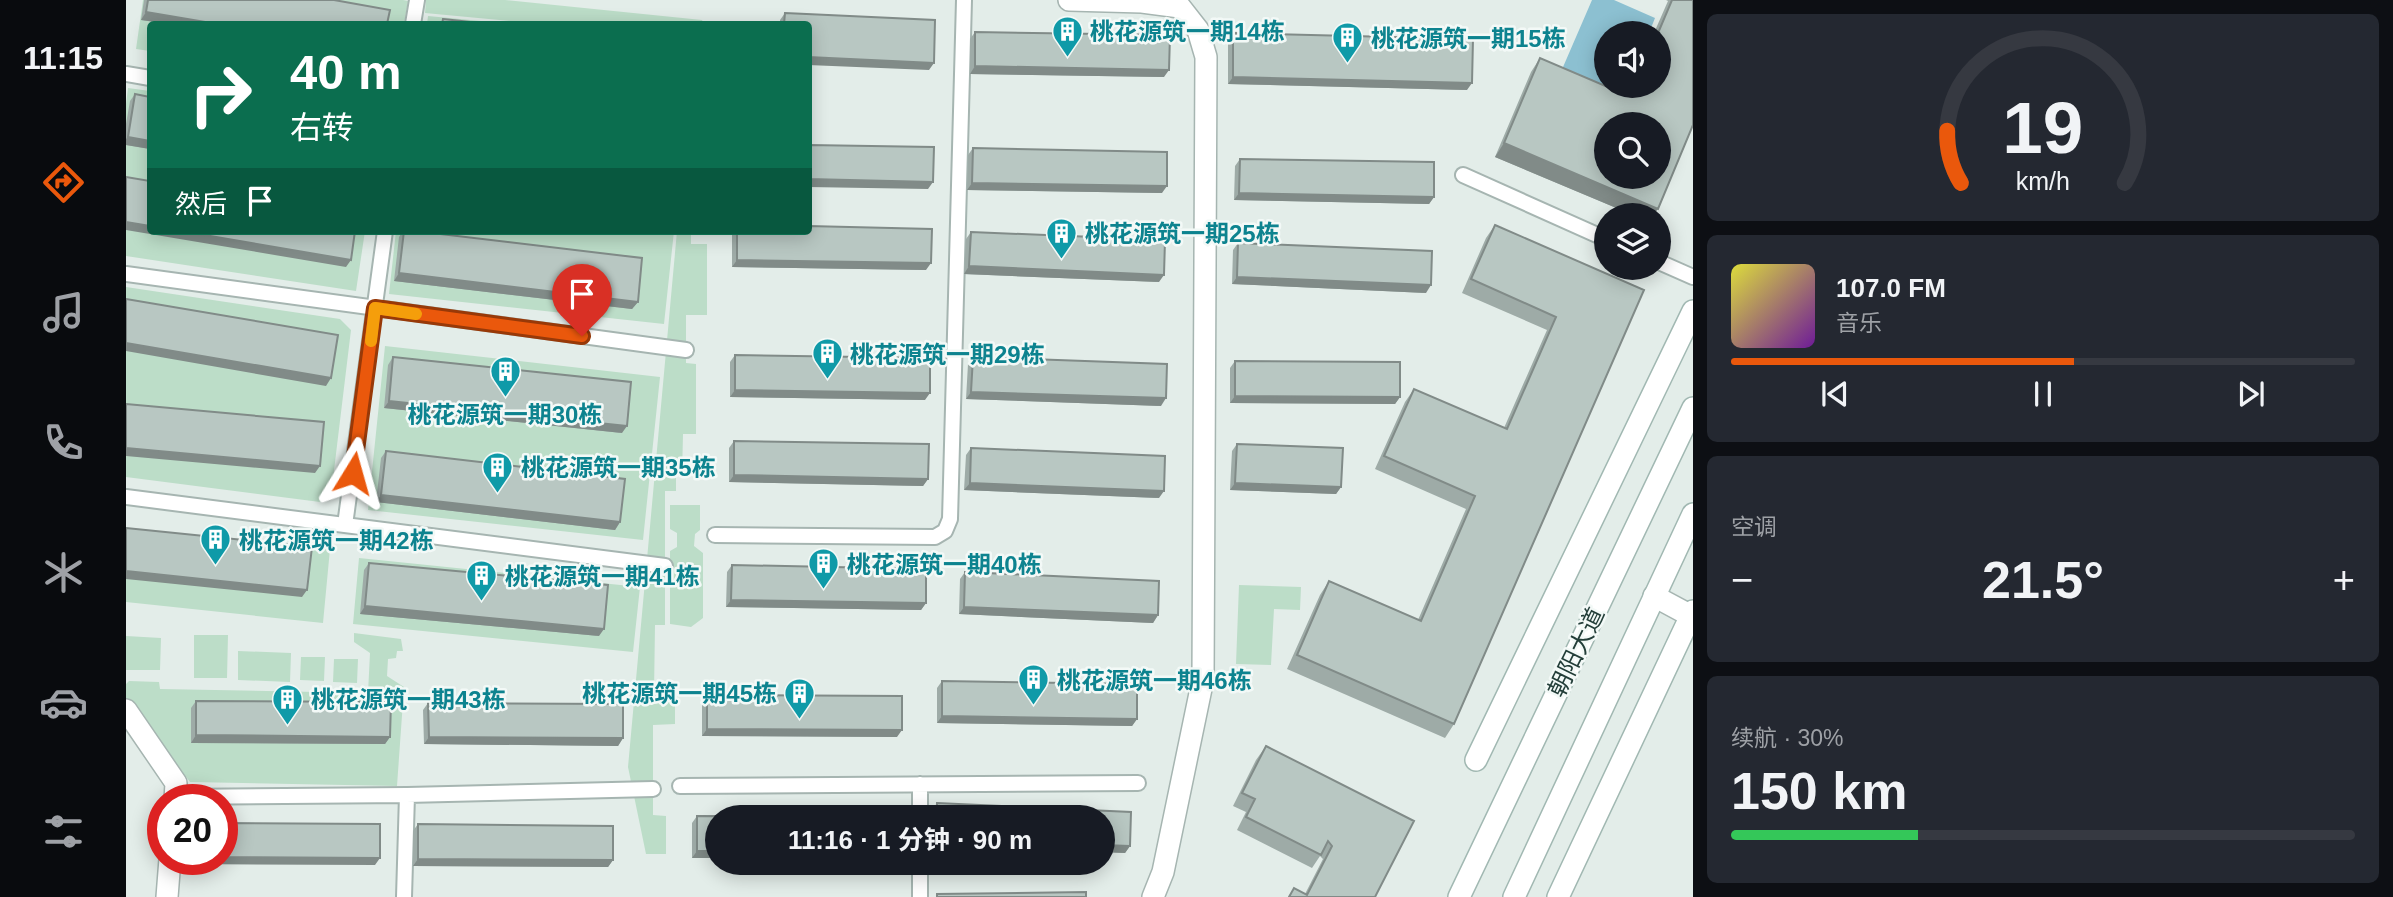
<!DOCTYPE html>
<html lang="zh">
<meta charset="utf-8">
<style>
body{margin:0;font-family:Helvetica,"Noto Sans SC",sans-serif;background:#242831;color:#f1f3f6;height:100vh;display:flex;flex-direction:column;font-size:26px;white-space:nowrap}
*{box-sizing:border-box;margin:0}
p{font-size:23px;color:#9ea1a6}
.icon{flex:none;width:38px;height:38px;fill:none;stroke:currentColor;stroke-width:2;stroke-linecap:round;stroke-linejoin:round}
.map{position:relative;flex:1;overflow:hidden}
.details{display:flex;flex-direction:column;gap:14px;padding:14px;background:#0d0f14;width:700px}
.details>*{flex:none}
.hud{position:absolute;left:21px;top:21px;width:665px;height:214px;border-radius:7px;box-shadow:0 4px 18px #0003;background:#0b6e4f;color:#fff;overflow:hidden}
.fabs{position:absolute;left:1468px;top:21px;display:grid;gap:14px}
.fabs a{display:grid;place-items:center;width:77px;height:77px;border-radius:50%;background:#171b24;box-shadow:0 4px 18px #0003;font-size:35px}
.speed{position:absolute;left:21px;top:784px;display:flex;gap:14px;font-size:35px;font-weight:700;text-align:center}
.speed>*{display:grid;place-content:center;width:91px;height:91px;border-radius:50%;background:#171b24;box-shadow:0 4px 18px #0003;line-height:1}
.speed .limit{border:10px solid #d22;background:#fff;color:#111}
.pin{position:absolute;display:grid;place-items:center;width:60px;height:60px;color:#fff;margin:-72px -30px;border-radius:50% 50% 50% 0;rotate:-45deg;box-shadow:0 0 7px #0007}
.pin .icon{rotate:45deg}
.me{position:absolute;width:77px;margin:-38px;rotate:8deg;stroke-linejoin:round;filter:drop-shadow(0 0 5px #0008)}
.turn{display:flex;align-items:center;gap:24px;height:147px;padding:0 28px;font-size:32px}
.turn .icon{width:91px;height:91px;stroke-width:2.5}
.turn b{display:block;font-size:49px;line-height:60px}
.then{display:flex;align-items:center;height:66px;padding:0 28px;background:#0003;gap:14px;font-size:26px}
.big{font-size:52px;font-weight:700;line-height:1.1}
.details .widget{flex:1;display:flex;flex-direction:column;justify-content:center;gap:10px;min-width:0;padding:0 24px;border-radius:10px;background:#242831}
.details .dial{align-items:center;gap:0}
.dial svg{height:182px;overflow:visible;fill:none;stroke:#363941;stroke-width:7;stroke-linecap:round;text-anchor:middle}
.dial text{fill:#f1f3f6;stroke:none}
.song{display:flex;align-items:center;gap:21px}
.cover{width:84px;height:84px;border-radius:10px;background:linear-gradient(135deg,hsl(60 70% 55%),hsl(280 70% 35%))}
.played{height:7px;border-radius:4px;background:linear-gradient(90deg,#ea580c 55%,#363941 55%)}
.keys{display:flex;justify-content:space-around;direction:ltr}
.heat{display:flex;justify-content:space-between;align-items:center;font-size:38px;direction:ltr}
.charge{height:10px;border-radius:5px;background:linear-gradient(90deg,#34c759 30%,#363941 0)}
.trip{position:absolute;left:579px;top:805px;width:410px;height:70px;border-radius:35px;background:#171b24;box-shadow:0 4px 18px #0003;font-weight:700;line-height:70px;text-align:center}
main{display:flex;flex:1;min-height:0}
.menu{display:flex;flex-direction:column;width:126px;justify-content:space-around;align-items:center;background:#090b0e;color:#9ea1a6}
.menu .icon{width:49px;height:49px}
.menu .active{color:#ea580c}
.menu b{font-size:32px;color:#f1f3f6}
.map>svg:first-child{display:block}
</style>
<main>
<nav class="menu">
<b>11:15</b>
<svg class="icon active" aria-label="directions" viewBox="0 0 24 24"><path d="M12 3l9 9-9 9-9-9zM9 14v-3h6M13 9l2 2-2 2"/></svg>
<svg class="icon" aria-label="music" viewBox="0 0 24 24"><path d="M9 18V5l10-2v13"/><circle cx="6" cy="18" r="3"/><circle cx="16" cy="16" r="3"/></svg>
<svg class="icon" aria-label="phone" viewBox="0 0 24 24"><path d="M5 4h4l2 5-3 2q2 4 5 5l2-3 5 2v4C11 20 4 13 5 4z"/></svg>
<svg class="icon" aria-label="climate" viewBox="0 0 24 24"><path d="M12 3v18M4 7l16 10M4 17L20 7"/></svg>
<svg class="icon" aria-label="car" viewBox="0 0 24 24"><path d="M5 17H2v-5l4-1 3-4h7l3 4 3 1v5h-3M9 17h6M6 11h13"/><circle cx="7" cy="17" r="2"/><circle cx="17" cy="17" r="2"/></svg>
<svg class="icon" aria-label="filters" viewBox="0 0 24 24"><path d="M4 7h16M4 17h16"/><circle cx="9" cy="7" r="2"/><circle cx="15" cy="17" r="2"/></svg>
</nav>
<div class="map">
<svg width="1567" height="897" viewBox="0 0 1567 897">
<rect width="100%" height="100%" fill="#e3ede9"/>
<path fill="#bcddc8" d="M17,0H277L282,1L278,24H24V51L10,49Z
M300,0H379L576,20L578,24H417L299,13Z
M302,16L387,24H301Z
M2,88L24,91V231H239L230,291L0,256V104Z
M270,231H548L538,324L263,294Z
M551,231H565V244H581V315H560V363L570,364V434H557L556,476H550V491H539V625H529L528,693L549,694V724L527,725V815L540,816V854H520L502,767Z
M0,287L214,319L225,330L205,495L194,502L0,477Z
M259,346L534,377L517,540L242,510Z
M544,505H574V530L569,534L568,546L577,553V618L565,627L544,624V551L551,547V533L544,529Z
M0,528L204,549L197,623L0,602Z
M233,558L514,587L507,652L227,624Z
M1113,585L1175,587L1174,610L1148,609L1145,665L1110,664Z
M228,633L275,639L277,651H271L270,658L262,659L261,676L278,687L271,786L64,782L0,698V684L3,681L33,682L34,689L242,693L244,653L228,642Z
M68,635H102L101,678H68Z
M0,636L35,638L34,670H0Z
M112,651L165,653L164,682L112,680Z
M175,657H199L198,681L174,680Z
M208,659H232L231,683L207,682Z"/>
<path fill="#8cc0d1" d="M1466,0H1488L1529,18L1523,33H1480V86H1500L1493,100L1434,74Z"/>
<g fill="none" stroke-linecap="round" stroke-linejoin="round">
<defs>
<path id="lane" d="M287,24L291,0
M0,74L24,78
M1337,175L1480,239
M1533,262L1567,277
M0,274L560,350
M0,497L539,566
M219,525L259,231
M589,535L809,537L819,531L824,519L838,0
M554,786L1012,783
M49,797L281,795L527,789
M794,817V784
M278,897L281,795
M794,897V863"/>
<path id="street" d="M943,0L1016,2L1054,7L1072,30L1080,57L1077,679L1037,872L1027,897
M1528,596L1567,617
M0,710L50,783L49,800
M41,897L44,859"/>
<path id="secondary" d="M1350,760L1567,311
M1333,897L1567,408
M1388,897L1567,514
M1432,897L1567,611"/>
</defs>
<use href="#lane" stroke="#a6b5b1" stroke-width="18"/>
<use href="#street" stroke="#a6b5b1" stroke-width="24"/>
<use href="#secondary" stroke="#a1b8b2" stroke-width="24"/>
<use href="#lane" stroke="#fff" stroke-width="14"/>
<use href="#street" stroke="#fff" stroke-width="21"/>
<use href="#secondary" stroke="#fff" stroke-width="21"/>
</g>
<path fill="#9eaba7" d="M18,0H208L261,24H44L15,20Z
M1540,0H1567L1527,215H1507L1369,157L1405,72L1414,58L1502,95L1506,86H1533V33H1528L1542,1Z
M659,13L803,70L682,24H654V20Z
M849,32L1038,77L844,74V39Z
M1107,33L1341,90L1102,84V40Z
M9,94L24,97V149L0,145V124L4,101Z
M847,148L1036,193L841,190L842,155Z
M1114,159L1308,197L1303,204L1108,200L1109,166Z
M1369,225L1518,290L1328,724L1319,738L1161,669L1194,595L1203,581L1292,620L1340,509L1249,469L1279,402L1288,389L1378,428L1421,330L1336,293L1360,238Z
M277,231H289L512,302L506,309L268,281L273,237Z
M607,231H682L800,270L606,267V232Z
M845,232L1033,282L838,274L840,239Z
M1112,243L1300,293L1106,284L1107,250Z
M609,355L799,400L604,397V362Z
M267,357L496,433L258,408L262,365Z
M847,357L1035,406L840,399L842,364Z
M1109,361L1274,397L1269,404L1104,403V368Z
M608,441L802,479L797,486L603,482V448Z
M1111,444L1215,487L1210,494L1104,490L1106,451Z
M845,448L1033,498L838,490L840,455Z
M260,451L494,522L489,530L250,502L255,458Z
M243,563L473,636L234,614L238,570Z
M606,565L800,603L795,610L600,607L601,572Z
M839,572L1032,615L1027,623L833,614L834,579Z
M816,681L1011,719L1006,726L811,723V688Z
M581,695L771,737L576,736V702Z
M70,701L264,737L259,744L65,743V708Z
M302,703L497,738L492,746L298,744L297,710Z
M1140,746L1249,897H1162L1168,888L1179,894L1197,859L1194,856L1186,868L1111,830L1120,812L1107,806L1130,760Z
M811,803L1005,812L1004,846L999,853L976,852V817H806V810Z
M571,816L592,817V858H566V823Z
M292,824L487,860L482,867L287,866V831Z"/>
<path fill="#818b88" d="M20,12L91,24H44L15,20Z
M682,57L808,63L803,70L682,65Z
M849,66L1043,70L1038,77L844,74Z
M1107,77L1346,83L1341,90L1102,84Z
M2,137L24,141V149L0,145V139Z
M1378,143L1532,209L1527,215H1507L1369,157Z
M682,179L807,182L802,189L682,187Z
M846,183L1041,186L1036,193L841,190Z
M1113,193L1308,197L1303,204L1108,200Z
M0,222L24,226V231H55L225,260L220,267L0,230Z
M611,260L805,263L800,270L606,267Z
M843,266L1038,275L1033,282L838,274Z
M273,273L512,302L506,309L268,281Z
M1111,277L1305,285L1300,293L1106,284Z
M0,343L205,378L200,386L0,351Z
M609,390L804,393L799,400L604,397Z
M845,392L1040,398L1035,406L840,399Z
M1109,396L1274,397L1269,404L1104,403Z
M263,401L501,426L496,433L258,408Z
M0,448L194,466L189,473L0,456Z
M608,475L802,479L797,486L603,482Z
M844,483L1038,491L1033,498L838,490Z
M1109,483L1215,487L1210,494L1104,490Z
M255,495L494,522L489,530L250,502Z
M0,571L181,590L176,597L0,579Z
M605,600L800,603L795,610L600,607Z
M239,606L478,629L473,636L234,614Z
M838,607L1032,615L1027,623L833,614Z
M816,716L1011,719L1006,726L811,723Z
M581,729L776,730L771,737L576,736Z
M70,735L264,737L259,744L65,743Z
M303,737L497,738L492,746L298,744Z
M976,845L1004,846L999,853L976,852Z
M571,851H592V858H566Z
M96,857L254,858L249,865L54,864L57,859H96Z
M292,859L487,860L482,867L287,866Z"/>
<path fill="#b8c7c2" stroke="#818b88" stroke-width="2" fill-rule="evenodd" d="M22,0H208L264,10L261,24H91L20,12Z
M1546,0H1567V125L1532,209L1378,143L1414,58L1505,97L1510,86H1533V33H1532ZM1480,124H1533V177H1480Z
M659,13L809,20L808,63L682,57V24H658Z
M317,19L363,24H316Z
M849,32L1044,35L1043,70L849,66Z
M1107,33L1347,39L1346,83L1107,77Z
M9,94L24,97V141L2,137Z
M682,145L808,147L807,182L682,179Z
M847,148L1041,152V186L846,183Z
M1114,159L1308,162V197L1113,193Z
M0,177L24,181V226L0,222Z
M1369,225L1518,290L1328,724L1171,655L1203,581L1295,621L1349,496L1258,456L1288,389L1381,429L1430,317L1345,279Z
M682,226L806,229L805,263L611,260V231H682Z
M55,231H229L225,260Z
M278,231H289L516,258L512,302L273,273Z
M845,232L1039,240L1038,275L843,266Z
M1112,243L1306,251L1305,285L1111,277Z
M0,299L212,335L205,378L0,343Z
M609,355L804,358V393L609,390Z
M267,357L505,382L501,426L263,401Z
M847,357L1041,364L1040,398L845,392Z
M1109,361L1274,362V397L1109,396Z
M0,404L198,422L194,466L0,448Z
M608,441L803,444L802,479L608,475Z
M1111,444L1217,448L1215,487L1109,483Z
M845,448L1039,456L1038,491L844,483Z
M260,451L499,479L494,522L255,495Z
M0,528L186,547L181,590L0,571Z
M243,563L482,585L478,629L239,606Z
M606,565L800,569V603L605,600Z
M839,572L1033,581L1032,615L838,607Z
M816,681L1011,684V719L816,716Z
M581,695L776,696V730L581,729Z
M70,701L265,702L264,737L70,735Z
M302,703L497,704V738L303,737Z
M1140,746L1288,821L1249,897H1163L1168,888L1181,895L1206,846L1202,841L1195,855L1120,817L1129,799L1116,793Z
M811,803L1005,812L1004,846L976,845V817H811Z
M571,816L754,817H592V851H571Z
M96,823L254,824V858L96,857Z
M292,824L487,826V860L292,859Z
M960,892V897H811V894Z"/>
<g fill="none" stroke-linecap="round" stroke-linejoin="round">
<defs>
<path id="route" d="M227,473L249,308L456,336"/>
</defs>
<use href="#route" stroke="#983908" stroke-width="18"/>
<use href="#route" stroke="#ea580c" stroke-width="12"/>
<path stroke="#f59e0b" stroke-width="12" d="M245,341L249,308L290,314"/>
</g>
<defs>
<symbol id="building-pin" viewBox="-11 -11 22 30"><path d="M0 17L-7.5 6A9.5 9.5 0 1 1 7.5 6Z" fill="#0f9aa8" stroke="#f3f9f7"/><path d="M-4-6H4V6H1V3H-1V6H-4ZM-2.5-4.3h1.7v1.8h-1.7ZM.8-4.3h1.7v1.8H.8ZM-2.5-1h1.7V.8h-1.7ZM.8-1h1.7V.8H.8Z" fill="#fff"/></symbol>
</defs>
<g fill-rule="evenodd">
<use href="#building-pin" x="924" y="14" width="35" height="47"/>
<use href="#building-pin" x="1204" y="20" width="35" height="47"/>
<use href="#building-pin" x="918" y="216" width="35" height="47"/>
<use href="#building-pin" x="684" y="336" width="35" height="47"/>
<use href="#building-pin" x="362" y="354" width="35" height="47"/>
<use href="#building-pin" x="354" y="450" width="35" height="47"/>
<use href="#building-pin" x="72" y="522" width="35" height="47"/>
<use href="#building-pin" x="680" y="546" width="35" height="47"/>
<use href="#building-pin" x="338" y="558" width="35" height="47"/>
<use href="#building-pin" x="890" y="662" width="35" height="47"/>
<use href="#building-pin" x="656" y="676" width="35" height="47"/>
<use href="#building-pin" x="144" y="682" width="35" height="47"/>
</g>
<g text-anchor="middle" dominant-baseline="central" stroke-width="5" stroke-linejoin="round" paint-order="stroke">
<g font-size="24" font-weight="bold" fill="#0d838f" stroke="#f3f9f7" text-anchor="start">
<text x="964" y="31">桃花源筑一期14栋</text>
<text x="1245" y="38">桃花源筑一期15栋</text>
<text x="959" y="233">桃花源筑一期25栋</text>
<text x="724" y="354">桃花源筑一期29栋</text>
<text x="379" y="414" text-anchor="middle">桃花源筑一期30栋</text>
<text x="395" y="467">桃花源筑一期35栋</text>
<text x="113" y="540">桃花源筑一期42栋</text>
<text x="721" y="564">桃花源筑一期40栋</text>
<text x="379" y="576">桃花源筑一期41栋</text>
<text x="931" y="680">桃花源筑一期46栋</text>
<text x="651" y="693" text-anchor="end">桃花源筑一期45栋</text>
<text x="185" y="699">桃花源筑一期43栋</text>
</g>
<g font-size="24" fill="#233e39" stroke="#f3f9f7">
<text transform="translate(1450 652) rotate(-64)">朝阳大道</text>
</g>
</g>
</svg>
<div class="fabs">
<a><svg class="icon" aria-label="sound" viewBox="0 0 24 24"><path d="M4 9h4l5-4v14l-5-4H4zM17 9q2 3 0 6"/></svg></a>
<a><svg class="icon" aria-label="search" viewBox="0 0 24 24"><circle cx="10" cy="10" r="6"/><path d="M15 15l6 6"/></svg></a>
<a><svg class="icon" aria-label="layers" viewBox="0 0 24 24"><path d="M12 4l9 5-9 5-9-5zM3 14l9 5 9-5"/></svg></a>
</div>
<div class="speed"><div class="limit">20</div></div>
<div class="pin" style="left:456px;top:336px;background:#d93025"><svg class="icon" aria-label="arrive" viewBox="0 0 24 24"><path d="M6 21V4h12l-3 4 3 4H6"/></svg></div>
<svg class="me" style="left:227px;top:473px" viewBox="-20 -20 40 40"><path d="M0-17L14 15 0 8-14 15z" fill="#ea580c" stroke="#fff" stroke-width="4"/></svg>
<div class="trip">11:16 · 1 分钟 · 90 m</div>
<div class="hud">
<div class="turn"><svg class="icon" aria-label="right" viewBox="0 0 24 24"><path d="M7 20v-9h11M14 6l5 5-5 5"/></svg><div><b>40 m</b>右转</div></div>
<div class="then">然后<svg class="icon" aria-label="arrive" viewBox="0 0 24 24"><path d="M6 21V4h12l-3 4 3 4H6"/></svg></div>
</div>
</div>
<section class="details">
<div class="widget dial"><svg viewBox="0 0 100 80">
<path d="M14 69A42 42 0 1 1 86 69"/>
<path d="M14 69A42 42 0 0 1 8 46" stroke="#ea580c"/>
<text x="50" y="56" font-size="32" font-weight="700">19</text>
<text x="50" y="72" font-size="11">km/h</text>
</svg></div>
<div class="widget">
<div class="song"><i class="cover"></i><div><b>107.0 FM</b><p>音乐</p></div></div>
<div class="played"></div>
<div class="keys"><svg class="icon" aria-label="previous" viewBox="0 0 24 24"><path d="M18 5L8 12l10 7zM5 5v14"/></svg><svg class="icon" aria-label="pause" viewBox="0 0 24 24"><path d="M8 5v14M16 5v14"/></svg><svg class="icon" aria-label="next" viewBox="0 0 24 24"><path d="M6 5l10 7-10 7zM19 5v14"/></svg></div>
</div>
<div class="widget"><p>空调</p>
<div class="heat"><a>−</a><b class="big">21.5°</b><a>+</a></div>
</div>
<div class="widget"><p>续航 · 30%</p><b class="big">150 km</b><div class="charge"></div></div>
</section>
</main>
